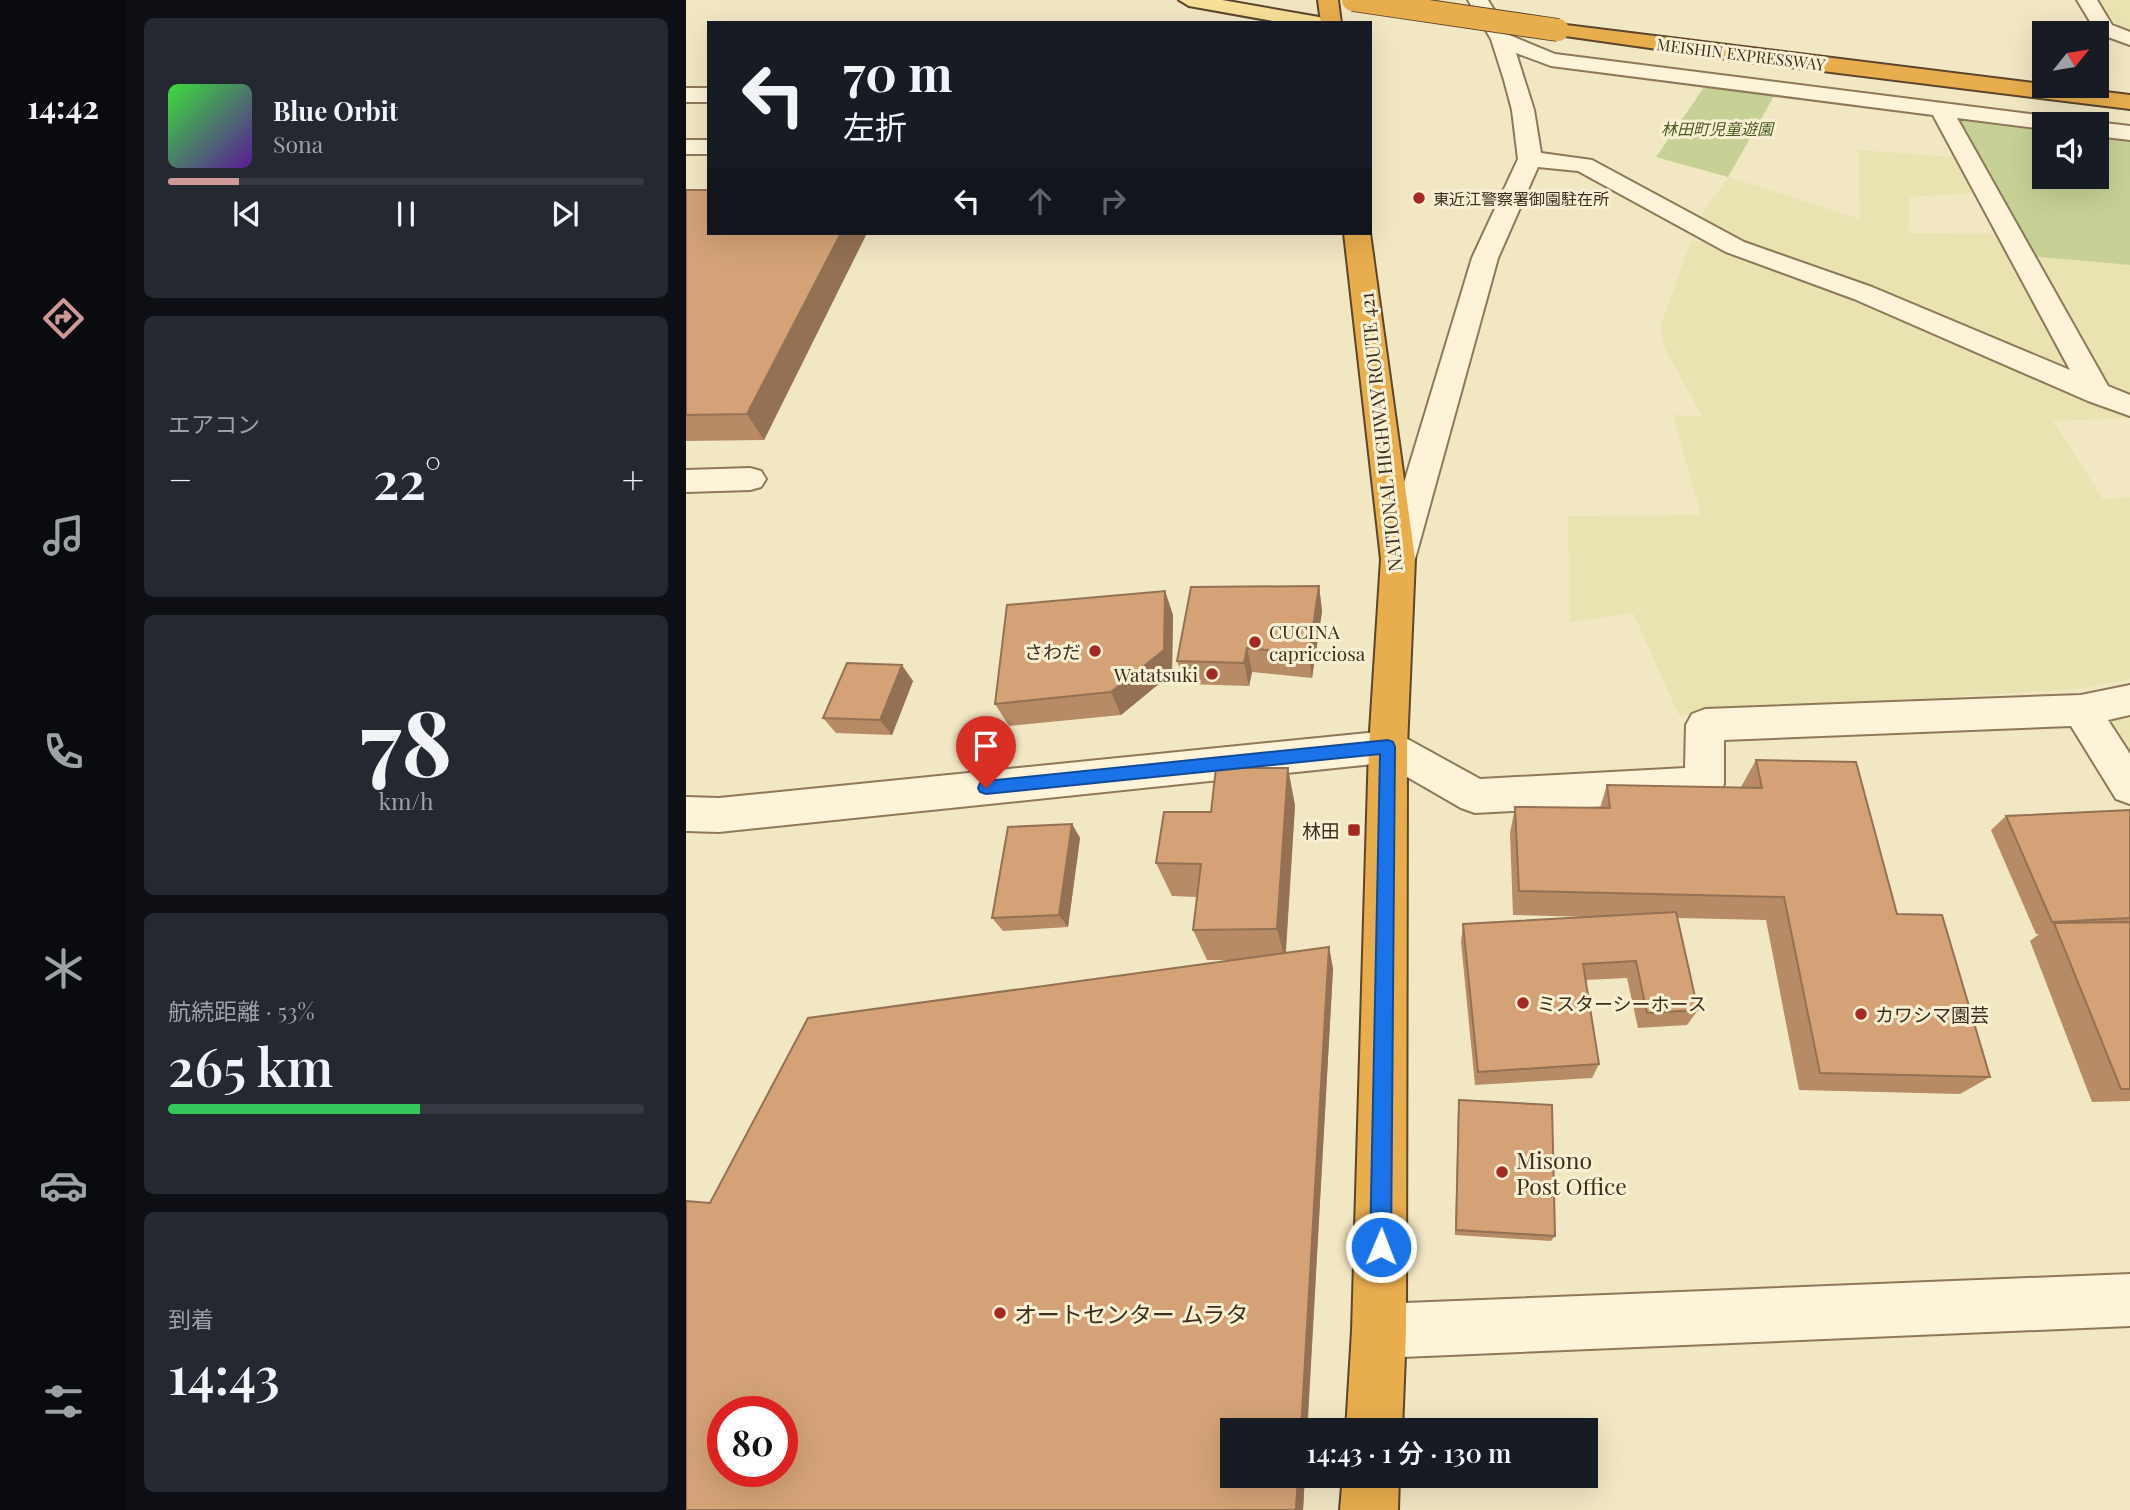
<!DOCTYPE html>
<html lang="ja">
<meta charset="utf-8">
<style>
body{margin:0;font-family:"Playfair Display","Noto Sans JP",serif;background:#242831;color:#f1f3f6;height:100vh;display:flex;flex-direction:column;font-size:26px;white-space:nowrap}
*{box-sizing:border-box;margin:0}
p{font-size:23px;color:#9ea1a6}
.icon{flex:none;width:38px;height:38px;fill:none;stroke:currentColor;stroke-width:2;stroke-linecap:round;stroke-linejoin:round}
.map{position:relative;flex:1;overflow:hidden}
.details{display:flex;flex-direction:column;gap:18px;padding:18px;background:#0d0f14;width:560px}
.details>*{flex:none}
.top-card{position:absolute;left:21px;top:21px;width:665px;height:214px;border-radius:0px;box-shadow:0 7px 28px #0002;background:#171b24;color:#f1f3f6;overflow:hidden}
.needle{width:46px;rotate:60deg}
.buttons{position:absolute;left:1346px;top:21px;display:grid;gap:14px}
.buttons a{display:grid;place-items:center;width:77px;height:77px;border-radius:0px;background:#171b24;box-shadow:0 7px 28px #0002;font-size:35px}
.speed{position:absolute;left:21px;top:1396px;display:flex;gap:14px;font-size:35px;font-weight:700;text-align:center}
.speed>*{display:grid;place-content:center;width:91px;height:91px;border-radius:50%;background:#171b24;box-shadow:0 7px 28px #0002;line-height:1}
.speed .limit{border:10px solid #d22;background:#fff;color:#111}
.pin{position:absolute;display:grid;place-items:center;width:60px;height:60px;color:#fff;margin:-72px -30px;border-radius:50% 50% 50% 0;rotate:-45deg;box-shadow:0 0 7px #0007}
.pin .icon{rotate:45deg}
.me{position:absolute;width:77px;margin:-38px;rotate:1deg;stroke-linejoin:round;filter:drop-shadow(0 0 5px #0008)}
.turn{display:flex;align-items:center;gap:24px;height:147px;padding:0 21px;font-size:32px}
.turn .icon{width:91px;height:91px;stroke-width:2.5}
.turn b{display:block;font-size:49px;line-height:60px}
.lanes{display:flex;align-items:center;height:66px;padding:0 21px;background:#0003;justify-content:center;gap:35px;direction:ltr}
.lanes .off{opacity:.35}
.big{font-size:52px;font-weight:600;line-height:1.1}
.details .widget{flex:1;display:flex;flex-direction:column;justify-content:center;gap:10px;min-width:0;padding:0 24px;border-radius:10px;background:#242831}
.details .dial{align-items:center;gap:0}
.dial b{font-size:91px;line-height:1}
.song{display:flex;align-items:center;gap:21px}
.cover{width:84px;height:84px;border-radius:10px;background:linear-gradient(135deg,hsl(120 70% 55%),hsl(270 70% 35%))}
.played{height:7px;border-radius:4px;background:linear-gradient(90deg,#ce9897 15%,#363941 15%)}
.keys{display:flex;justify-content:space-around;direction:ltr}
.heat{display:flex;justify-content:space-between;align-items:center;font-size:38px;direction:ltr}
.charge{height:10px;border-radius:5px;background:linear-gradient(90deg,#34c759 53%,#363941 0)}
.trip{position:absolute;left:534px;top:1418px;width:378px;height:70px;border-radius:0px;background:#171b24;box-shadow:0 7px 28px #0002;font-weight:600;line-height:70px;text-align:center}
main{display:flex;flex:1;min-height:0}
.tab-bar{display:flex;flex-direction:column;width:126px;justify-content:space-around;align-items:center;background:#090b0e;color:#9ea1a6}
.tab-bar .icon{width:49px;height:49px}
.tab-bar .active{color:#ce9897}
.tab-bar b{font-size:32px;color:#f1f3f6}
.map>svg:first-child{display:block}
</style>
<main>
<nav class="tab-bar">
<b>14:42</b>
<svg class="icon active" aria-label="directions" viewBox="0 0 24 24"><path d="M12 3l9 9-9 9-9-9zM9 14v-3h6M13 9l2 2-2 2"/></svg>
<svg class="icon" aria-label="music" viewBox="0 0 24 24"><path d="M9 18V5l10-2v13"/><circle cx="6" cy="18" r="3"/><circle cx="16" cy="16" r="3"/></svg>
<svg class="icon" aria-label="phone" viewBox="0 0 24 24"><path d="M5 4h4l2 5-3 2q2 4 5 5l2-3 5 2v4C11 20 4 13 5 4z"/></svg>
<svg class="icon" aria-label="climate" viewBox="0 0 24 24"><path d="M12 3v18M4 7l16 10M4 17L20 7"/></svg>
<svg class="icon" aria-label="car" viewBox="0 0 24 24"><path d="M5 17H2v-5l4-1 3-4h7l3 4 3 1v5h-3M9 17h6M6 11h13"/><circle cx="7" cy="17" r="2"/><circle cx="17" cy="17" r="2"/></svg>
<svg class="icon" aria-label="filters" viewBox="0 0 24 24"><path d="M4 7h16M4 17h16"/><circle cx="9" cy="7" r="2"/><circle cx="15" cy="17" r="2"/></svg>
</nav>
<section class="details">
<div class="widget">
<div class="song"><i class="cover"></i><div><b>Blue Orbit</b><p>Sona</p></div></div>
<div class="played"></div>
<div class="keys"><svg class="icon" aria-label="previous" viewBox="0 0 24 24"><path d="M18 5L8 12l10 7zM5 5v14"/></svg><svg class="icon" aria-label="pause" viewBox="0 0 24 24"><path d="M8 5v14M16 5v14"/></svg><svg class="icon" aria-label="next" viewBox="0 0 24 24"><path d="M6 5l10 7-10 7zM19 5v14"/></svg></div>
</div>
<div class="widget"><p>エアコン</p>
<div class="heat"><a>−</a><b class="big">22°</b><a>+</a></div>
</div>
<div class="widget dial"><b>78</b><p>km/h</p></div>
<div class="widget"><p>航続距離 · 53%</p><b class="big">265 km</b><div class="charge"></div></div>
<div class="widget"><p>到着</p><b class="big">14:43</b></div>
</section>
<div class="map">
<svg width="1444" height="1510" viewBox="0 0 1444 1510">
<rect width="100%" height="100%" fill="#f2e7c3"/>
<path fill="#e8e3b0" d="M1412,0H1444V31L1431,26Z
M1172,150L1270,157L1289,193L1224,197L1222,233L1314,234L1399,380L1045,241L1012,220L1042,177L1174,219Z
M1005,241H1024L1147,286L1444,416V418L1367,421L1417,499L1444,497V679L1392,689L993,715L947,613L884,622L882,516L1015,515L987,415L1016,416L978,347L975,325Z
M1342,256L1444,265V398L1425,391Z
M1444,714V765L1415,721Z"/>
<path fill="#c7d196" d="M1023,80L1092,89L1042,177L970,157Z
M1256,110L1375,124H1358V177H1410L1411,129L1444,133V265L1342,256Z"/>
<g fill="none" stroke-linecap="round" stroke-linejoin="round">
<defs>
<path id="minor" d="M782,0H802L823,35L869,54L1383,119L1386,124H1358V129L1271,118L1422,386L1444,395V416L1402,401L1168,299L1040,252L892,171L852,167L812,258L729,559L724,568L712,571L700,568L695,559L786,258L832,159L826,110L818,80L805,39ZM830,53L865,66L1247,115L1384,370L1186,287L1058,242L906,160L855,153L848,110Z
M1391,0H1411L1426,25L1444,32V45L1411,33Z
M0,88H23V102H0Z
M1410,122L1444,126V140L1410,136V124H1402Z
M0,140H23V154H0Z
M64,468L75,471L80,479L75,487L64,490L0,492V470Z
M1444,685V715L1422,720L1444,754V804L1430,799L1385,726L1038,740V784L1032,796L1018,801L789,813L775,808L697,763L33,832L0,831V797L33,798L702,731L716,736L794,779L999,768L1000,725L1006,714L1019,709L1395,695Z
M1444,1274V1326L693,1358L674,1350L666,1331L674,1312L693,1304Z"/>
<path id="major" d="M493,0H536L633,17L643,23H598L503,6Z"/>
<path id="highway" d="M632,0H652L655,23H635Z
M872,24L1444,95V109L1063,62L865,34L862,30L865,26Z
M658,233H684L729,559L721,747L720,1331L716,1430H660L666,1331L683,747L695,559Z
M657,1475H713L712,1510H654Z"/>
</defs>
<use href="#minor" stroke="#8e7858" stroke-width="4"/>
<use href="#major" stroke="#5c452c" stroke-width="4"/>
<use href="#highway" stroke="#5c452c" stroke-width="4"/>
<use href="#minor" fill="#fcf3d8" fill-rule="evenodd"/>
<use href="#major" fill="#f8e098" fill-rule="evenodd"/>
<use href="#highway" fill="#e8ad4d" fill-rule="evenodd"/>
<defs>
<path id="highway-bridge" d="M667,0L872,30"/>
</defs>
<use href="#highway-bridge" stroke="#5c452c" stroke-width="24" stroke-linecap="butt"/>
<use href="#highway-bridge" stroke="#e8ad4d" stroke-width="22"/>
</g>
<path fill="#b68b65" d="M0,190L23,233H181L78,440L0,441Z
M633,586L636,611L626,678L566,672L563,686L499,684L491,661Z
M479,591L487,615L486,673L435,715L323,726L309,704Z
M227,681L206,735L150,733L137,718Z
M1070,760L1211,914L1304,1077L1274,1094L1113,1090L1080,920L991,918L1012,1010L1001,1025L952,1028L941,978L899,980L913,1064L906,1078L789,1085L775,942L777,924L903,917L827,915L824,833L829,807L914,808L921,785L1055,787Z
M609,805L600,953L643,947L647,969L617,1510H0L24,1203L551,960H521L507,930L511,897L486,896L470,863L525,812Z
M1444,810V1101L1406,1102L1344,941L1353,934H1350L1305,830L1320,816Z
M386,824L394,838L382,927L317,931L306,918Z
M773,1100L869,1236L865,1241L769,1235L772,1109Z"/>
<path fill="#947153" d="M155,233H181L78,440L61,414Z
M633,586L636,611L626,678L623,654Z
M479,591L487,615L486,673L435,715L425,692Z
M561,648L566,672L563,686L558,663Z
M216,665L227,681L206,735L194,720Z
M602,768L609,805L599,959L591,929Z
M386,824L394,838L382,927L373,915Z
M643,947L647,969L621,1430H615Z
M612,1475H619L617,1510H610Z"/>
<path fill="#d4a276" stroke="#947153" stroke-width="2" fill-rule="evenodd" d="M0,190H23V233H155L61,414L0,415Z
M633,586L623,654L561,648L558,663L491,661L505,587Z
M479,591L478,650L425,692L309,704L321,605Z
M161,663L216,665L194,720L137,718Z
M1070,760L1170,762L1211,914L1256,915L1304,1077L1134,1073L1098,897L833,891L829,807L924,808L921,785L1076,788Z
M530,768H602L591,929L507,930L515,864L470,863L478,812H525Z
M1444,810V918L1366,922L1320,816Z
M386,824L373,915L306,918L322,827Z
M990,912L1012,1010L961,1013L950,961L897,964L913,1064L792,1072L777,924Z
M1444,922V1089H1435L1368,923Z
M643,947L615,1430H546V1475H612L610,1510H0V1201L24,1203L122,1018ZM37,1412H96V1472H37Z
M773,1100L866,1105L869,1236L770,1230Z"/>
<path fill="#1a73e8" stroke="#114b97" stroke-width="2" d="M702,740L707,742L709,747L705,1247L702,1255L695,1258L687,1255L684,1247L694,754L300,794L294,792L292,788L294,783L300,781Z"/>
<g fill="#a32922" stroke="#f9f0d4" stroke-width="2.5">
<circle cx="733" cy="198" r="7"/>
<circle cx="569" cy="642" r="7"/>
<circle cx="409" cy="651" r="7"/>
<circle cx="526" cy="674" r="7"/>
<rect x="661" y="823" width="14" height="14" rx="3.5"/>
<circle cx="837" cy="1003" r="7"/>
<circle cx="1175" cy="1014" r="7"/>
<circle cx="816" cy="1172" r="7"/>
<circle cx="314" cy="1313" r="7"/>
</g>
<g text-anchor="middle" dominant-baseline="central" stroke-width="6" stroke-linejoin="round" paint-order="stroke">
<g font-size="16" fill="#3d2e1d" stroke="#f9f0d4">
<text transform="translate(1055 54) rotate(7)">MEISHIN EXPRESSWAY</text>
</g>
<g font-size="16" font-style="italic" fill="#4a5b22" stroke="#f9f0d4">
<text x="1031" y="128">林田町児童遊園</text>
</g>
<g font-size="16" fill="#3d2e1d" stroke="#f9f0d4" text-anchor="start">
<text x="747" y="198">東近江警察署御園駐在所</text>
</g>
<g font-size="19" fill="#3d2e1d" stroke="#f9f0d4">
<text transform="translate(694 432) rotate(-96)">NATIONAL HIGHWAY ROUTE 421</text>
</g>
<g font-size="19" fill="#3d2e1d" stroke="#f9f0d4" text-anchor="start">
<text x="583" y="631">CUCINA<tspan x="583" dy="22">capricciosa</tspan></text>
<text x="395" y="651" text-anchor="end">さわだ</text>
<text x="512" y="674" text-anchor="end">Watatsuki</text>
<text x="654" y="830" text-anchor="end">林田</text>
<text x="851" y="1003">ミスターシーホース</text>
<text x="1189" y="1014">カワシマ園芸</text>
</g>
<g font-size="23" fill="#3d2e1d" stroke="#f9f0d4" text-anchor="start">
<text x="830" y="1159">Misono<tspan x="830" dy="26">Post Office</tspan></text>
<text x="328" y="1313">オートセンター ムラタ</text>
</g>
</g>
</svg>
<div class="buttons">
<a><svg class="needle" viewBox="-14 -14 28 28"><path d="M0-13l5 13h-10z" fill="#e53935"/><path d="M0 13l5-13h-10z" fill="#9ea1a6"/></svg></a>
<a><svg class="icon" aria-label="sound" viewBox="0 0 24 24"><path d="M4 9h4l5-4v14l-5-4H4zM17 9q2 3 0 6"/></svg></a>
</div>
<div class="speed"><div class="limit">80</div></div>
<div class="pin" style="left:300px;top:788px;background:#d93025"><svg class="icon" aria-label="arrive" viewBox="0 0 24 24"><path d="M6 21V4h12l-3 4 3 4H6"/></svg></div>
<svg class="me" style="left:695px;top:1247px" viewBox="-20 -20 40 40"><circle r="17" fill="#1a73e8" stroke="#fff" stroke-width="3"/><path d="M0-11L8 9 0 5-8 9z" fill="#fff"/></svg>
<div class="trip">14:43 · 1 分 · 130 m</div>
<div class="top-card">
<div class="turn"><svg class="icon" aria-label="left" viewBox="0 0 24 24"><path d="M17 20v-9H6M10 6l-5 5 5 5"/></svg><div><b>70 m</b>左折</div></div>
<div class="lanes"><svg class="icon" aria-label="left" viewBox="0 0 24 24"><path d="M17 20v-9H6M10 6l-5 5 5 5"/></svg><svg class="icon off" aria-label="ahead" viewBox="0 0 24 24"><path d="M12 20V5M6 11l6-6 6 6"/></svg><svg class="icon off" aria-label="right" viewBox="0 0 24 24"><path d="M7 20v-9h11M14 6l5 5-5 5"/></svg></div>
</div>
</div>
</main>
